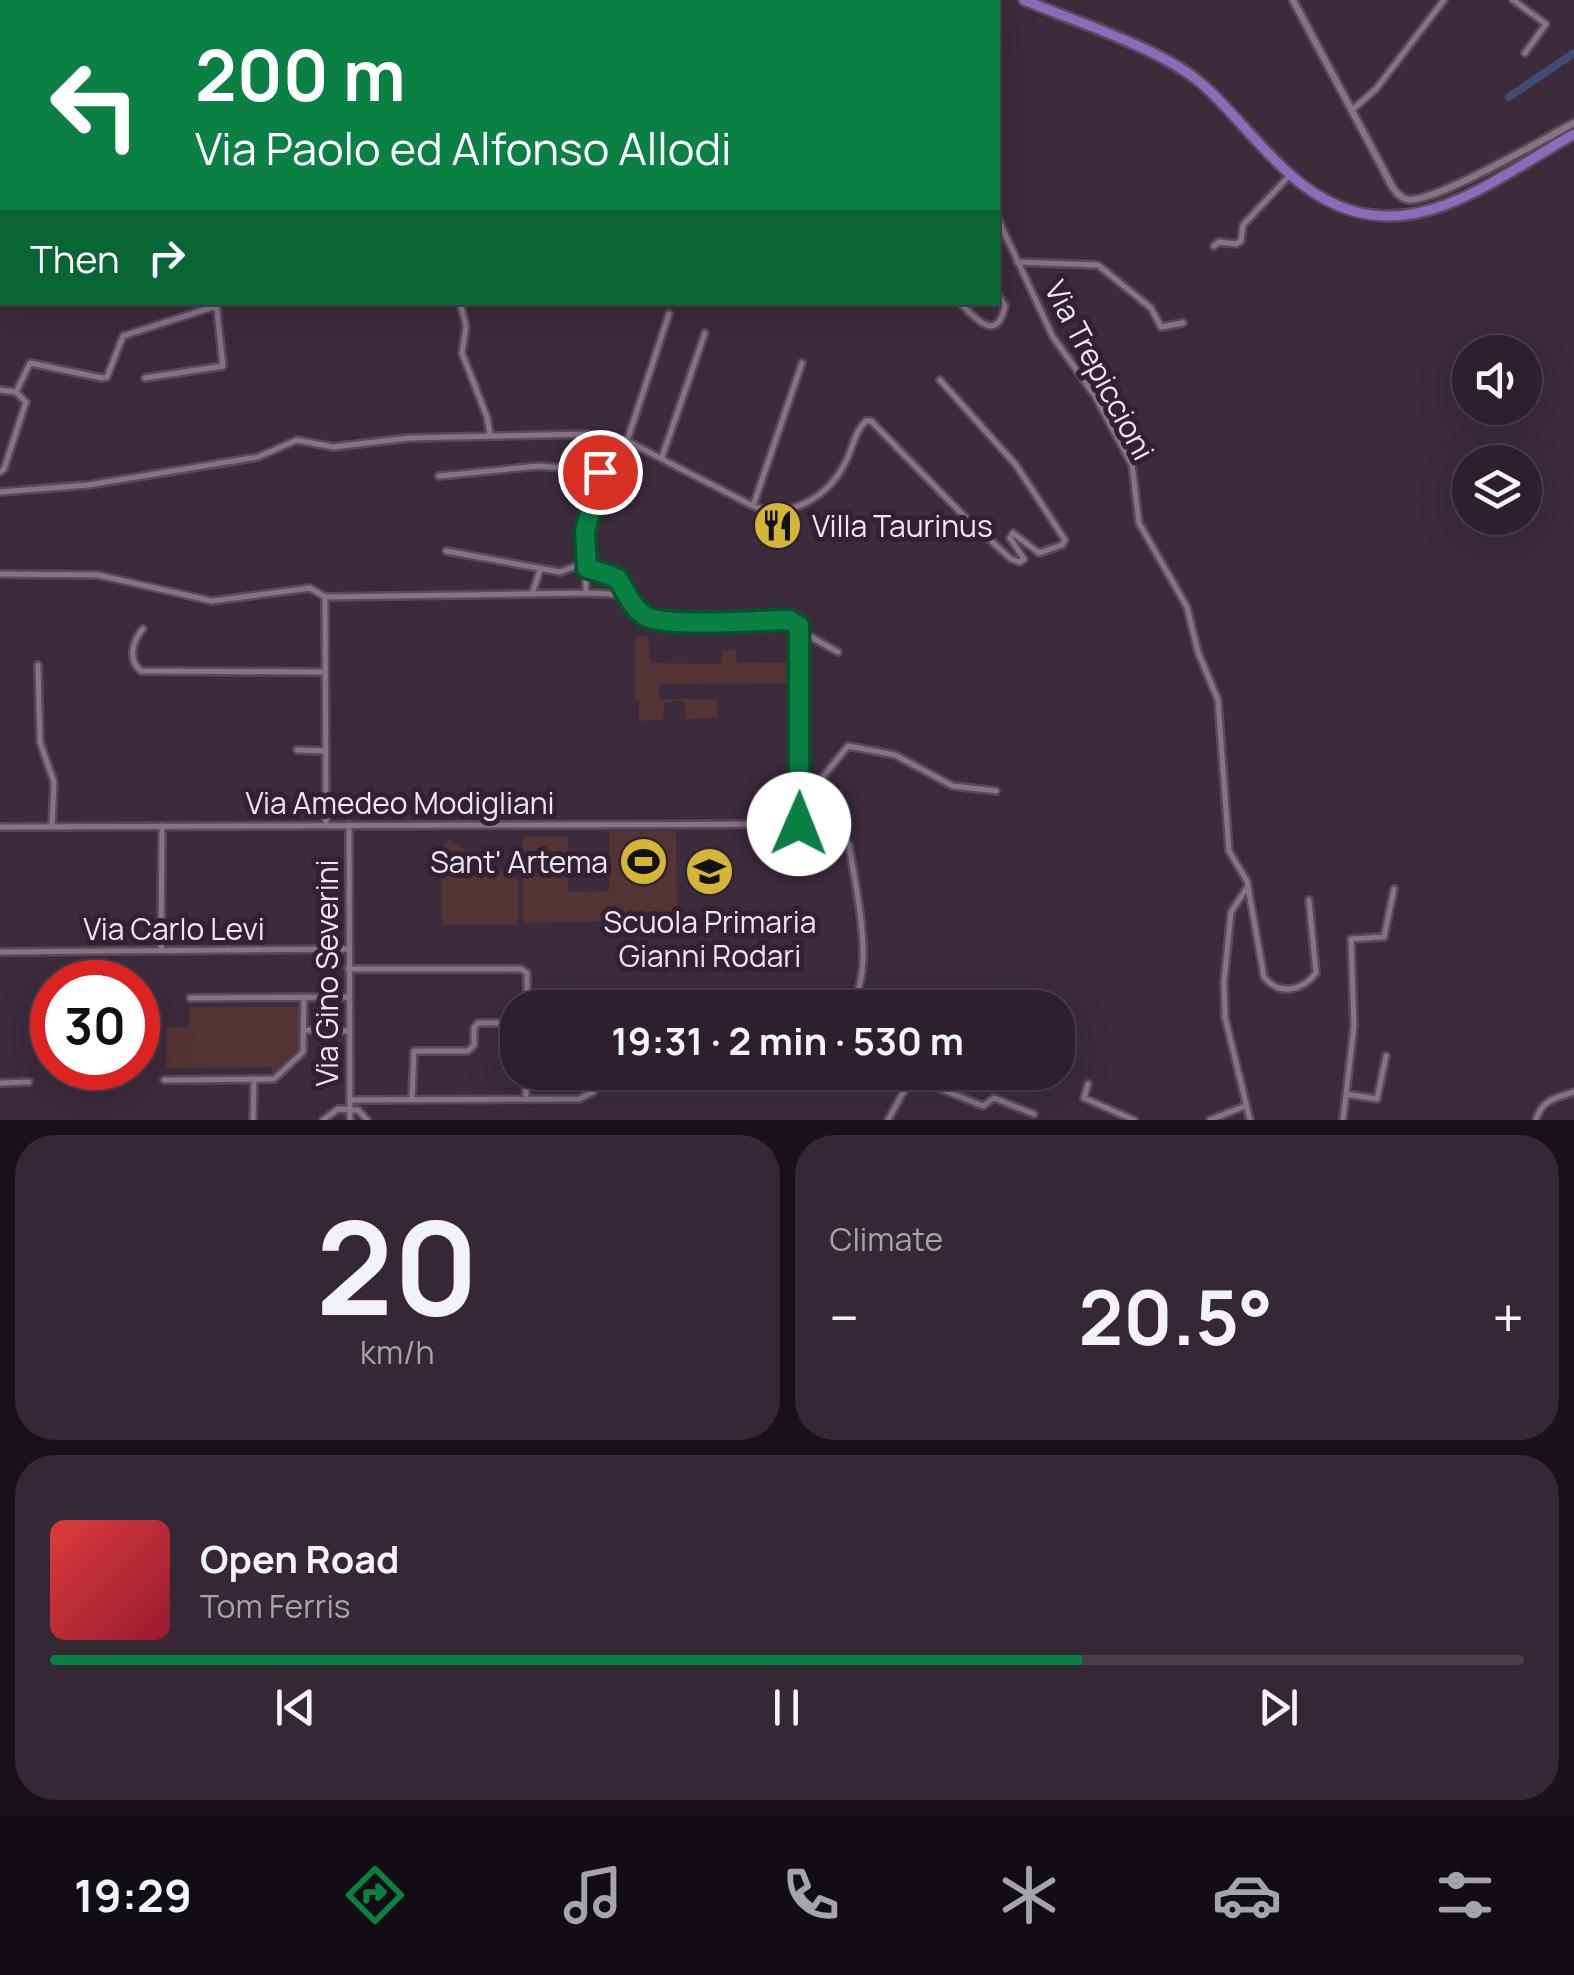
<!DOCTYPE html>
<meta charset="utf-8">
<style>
body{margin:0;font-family:Manrope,sans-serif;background:#342834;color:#f1f3f6;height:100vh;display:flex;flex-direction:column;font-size:38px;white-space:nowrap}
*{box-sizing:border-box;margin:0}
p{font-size:32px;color:#a6a3a9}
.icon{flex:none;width:55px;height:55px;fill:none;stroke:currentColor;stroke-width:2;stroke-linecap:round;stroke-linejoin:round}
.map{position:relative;height:1120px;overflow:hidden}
.details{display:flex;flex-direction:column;gap:15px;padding:15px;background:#181218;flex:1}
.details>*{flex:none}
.banner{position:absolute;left:0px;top:0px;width:1000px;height:305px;box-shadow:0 10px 40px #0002,0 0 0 2px #483e48;background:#0b8043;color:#fff;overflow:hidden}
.fabs{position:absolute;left:1452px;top:335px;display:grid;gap:20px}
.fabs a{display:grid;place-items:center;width:90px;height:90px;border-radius:50%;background:#2c202c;box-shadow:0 10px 40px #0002,0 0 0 2px #483e48;font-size:50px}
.speed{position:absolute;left:30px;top:960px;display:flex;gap:20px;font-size:50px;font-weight:700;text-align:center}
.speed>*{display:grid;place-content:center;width:130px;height:130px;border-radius:50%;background:#2c202c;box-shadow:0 10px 40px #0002,0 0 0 2px #483e48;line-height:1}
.speed .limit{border:15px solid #d22;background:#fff;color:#111}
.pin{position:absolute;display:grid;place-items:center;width:85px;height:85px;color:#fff;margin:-42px;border:5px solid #fff;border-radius:50%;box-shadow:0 2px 10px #0007}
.me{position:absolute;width:110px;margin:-55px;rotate:1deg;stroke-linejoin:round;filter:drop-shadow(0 0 8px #0008)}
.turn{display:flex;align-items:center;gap:35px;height:210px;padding:0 30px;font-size:45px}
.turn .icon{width:130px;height:130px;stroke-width:2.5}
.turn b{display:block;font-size:70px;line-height:85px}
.then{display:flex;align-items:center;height:95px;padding:0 30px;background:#0003;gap:20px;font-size:38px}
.big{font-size:75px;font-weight:700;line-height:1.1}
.details .card{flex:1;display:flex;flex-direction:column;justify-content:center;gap:15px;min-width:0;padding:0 35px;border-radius:40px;background:#342834}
.details .dial{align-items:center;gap:0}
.dial b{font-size:130px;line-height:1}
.song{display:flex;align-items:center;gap:30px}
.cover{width:120px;height:120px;border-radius:15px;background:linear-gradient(135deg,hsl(0 70% 55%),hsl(350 70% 35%))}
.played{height:10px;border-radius:5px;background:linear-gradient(90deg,#0b8043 70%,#483e48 70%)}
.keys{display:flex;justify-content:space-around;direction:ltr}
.heat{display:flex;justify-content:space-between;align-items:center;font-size:55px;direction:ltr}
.details .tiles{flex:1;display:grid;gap:15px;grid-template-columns:1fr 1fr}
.card:last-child{grid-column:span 2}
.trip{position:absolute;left:500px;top:990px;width:575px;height:100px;border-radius:40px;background:#2c202c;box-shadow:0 10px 40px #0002,0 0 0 2px #483e48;font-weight:700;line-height:100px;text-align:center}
.dock{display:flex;height:160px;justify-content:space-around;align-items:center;background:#120d12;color:#a6a3a9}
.dock .icon{width:70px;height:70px}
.dock .current{color:#0b8043}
.dock b{font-size:45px;color:#f1f3f6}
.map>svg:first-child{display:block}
</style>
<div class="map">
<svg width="1574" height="1120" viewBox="0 0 1574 1120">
<rect width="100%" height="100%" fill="#3b2b3b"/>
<path fill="#543334" d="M635,636H648L651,663L722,664L723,650H736L737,663L793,662L788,683L659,684V699H717V718L685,719V703L677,700L665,703L662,720L639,721V701H635Z
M609,831H676L677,921L523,923V837H568V892L609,891Z
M448,840L518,880V925H442V846Z
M189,1007H299V1049L272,1073L271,1067L166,1068V1027H189Z"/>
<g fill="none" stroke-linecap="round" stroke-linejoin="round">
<path stroke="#424b72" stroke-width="8" d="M1509,97L1574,53"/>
<defs>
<path id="minor" d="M41,0V2
M409,0L410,2
M810,0L811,2
M1513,0L1546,24L1525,53
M656,2L657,0
M950,2L951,0
M1352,110L1376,89L1444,0
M998,219L1053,337L1095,396L1132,465L1139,523L1187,607L1198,652L1218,700L1229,851L1247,881L1264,977C1279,996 1302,991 1316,973L1309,900
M1214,246L1219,242L1236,244L1241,241L1243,225L1290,175
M1017,262L1098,265L1151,308L1161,327L1183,323
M460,302L466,326L462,353L487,417L490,435
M898,302H924
M959,302C974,317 997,345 1005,306L998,295
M145,378L223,366L216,302
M0,390L16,392L30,363L102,378L107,377L123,336L216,306
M627,441L669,314
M662,457L705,333
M0,472L4,469L26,402L16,392
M439,476L539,466L600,471
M0,492L88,485L258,457L297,440L333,447L409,438L587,434L607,442L618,439L631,443L753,506C790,520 828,497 845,463C853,449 854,432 866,421H871L967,519L1011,559L1020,562L1024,559L1010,538L1013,533L1039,553L1062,545L1065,540L1016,465L940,380
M753,506L802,363
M446,551L560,572L587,562
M587,568L615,577L627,599L653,620H789L800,631L838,652
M0,574L98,575L212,601L310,588L325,597L586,593L612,594L627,599
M586,593L585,533L607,442
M532,594L540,570
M325,597L326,824
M143,629C133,640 127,660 141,671L324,672
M38,665L40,742L54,782L52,827
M297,750L324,751
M800,800L805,799L848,746L895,755L953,786L996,791
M799,824L800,632
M349,825L350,1120
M0,827L799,824C820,826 838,826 849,845C855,886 878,976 848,1008
M1248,886L1231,912L1224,982L1225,1017L1250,1120
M161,950L162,826
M0,952L348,949
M348,969H521L527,973V1008
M190,998L349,997
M304,1030L349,1031
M898,1072L983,1106L994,1098L1034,1114
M164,1080L274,1079L303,1052L304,997
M0,1083L29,1082
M1088,1084L1084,1098L1134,1120
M1346,1094L1377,1099L1386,1056
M412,1099L414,1051H468L474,1045V1028L478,1023H518
M526,1099V1072
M350,1100L579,1099L593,1092L611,1072
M253,1120L254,1079
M323,1120L338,1109L358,1110L367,1120
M888,1120L911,1078
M1210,1120L1245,1106
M1343,1120L1354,1026L1351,939L1384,937L1394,889
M1536,1120C1542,1100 1555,1098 1574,1092"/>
<path id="tertiary" d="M1293,0L1383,169C1389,180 1394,195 1406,199C1428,207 1547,137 1574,123"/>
<path id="primary" d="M1024,0C1076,22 1161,48 1202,84C1235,113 1260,149 1293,177C1394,263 1480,188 1574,134
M116,2L126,0
M0,5L2,6"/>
</defs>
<use href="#minor" stroke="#584a58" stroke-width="10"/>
<use href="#tertiary" stroke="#584a58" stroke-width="11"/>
<use href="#primary" stroke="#584a58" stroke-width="14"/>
<use href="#minor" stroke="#867386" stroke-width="5"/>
<use href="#tertiary" stroke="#867386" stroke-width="6"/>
<use href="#primary" stroke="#8e6aba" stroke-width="9"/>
</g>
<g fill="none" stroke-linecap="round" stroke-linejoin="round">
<defs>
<path id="route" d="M600,472L585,532L587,568L617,578C627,592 630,606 645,616C665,628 761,620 789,620L799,626V824"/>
</defs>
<use href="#route" stroke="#07532c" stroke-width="25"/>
<use href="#route" stroke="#0b8043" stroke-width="18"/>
</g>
<defs>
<symbol id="restaurant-disc" viewBox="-11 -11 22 22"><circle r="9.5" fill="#d3b635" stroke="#312131"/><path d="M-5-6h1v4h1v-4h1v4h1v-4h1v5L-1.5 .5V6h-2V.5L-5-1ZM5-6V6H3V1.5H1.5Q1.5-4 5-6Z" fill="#111"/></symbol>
<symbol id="stadium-disc" viewBox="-11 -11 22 22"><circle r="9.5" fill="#d3b635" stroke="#312131"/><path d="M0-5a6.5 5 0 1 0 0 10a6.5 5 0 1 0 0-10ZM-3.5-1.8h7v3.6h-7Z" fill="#111"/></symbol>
<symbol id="school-disc" viewBox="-11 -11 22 22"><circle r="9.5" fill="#d3b635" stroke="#312131"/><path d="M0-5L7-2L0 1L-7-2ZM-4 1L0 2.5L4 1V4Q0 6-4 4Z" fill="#111"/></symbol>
</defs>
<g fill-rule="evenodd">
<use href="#restaurant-disc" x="750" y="498" width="55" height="55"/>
<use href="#stadium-disc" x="616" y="834" width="55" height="55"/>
<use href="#school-disc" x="682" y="844" width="55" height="55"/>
</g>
<g text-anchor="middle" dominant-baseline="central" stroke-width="10" stroke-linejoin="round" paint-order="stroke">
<g font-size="30" fill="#f0e5f0" stroke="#312131">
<text transform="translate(1100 370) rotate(62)">Via Trepiccioni</text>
<text x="400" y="802">Via Amedeo Modigliani</text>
<text x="174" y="928">Via Carlo Levi</text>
<text transform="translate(326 973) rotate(-90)">Via Gino Severini</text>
</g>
<g font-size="30" fill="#f0e5f0" stroke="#312131" text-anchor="start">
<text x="812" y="525">Villa Taurinus</text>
<text x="608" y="861" text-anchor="end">Sant' Artema</text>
<text x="710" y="921" text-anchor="middle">Scuola Primaria<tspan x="710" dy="34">Gianni Rodari</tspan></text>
</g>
</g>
</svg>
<div class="fabs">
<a><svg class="icon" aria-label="sound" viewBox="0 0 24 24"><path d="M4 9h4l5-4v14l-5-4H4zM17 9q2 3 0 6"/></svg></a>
<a><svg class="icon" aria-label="layers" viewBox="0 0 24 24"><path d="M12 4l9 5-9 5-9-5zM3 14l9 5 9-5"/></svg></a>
</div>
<div class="speed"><div class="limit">30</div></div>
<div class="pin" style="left:600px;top:472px;background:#d93025"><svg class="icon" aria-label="arrive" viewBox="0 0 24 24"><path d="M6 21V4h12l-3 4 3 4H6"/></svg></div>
<svg class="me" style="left:799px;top:824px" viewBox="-20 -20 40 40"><circle r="19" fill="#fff"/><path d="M0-13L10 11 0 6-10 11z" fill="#0b8043"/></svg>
<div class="trip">19:31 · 2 min · 530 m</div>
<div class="banner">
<div class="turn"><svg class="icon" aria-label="left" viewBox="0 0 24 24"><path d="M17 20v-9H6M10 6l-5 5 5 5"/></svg><div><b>200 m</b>Via Paolo ed Alfonso Allodi</div></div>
<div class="then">Then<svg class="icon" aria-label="right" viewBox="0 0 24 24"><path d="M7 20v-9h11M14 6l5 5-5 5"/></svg></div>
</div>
</div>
<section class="details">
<div class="tiles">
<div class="card dial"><b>20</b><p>km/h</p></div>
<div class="card"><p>Climate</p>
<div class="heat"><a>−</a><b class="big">20.5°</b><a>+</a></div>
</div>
<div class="card">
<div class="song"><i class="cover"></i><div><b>Open Road</b><p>Tom Ferris</p></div></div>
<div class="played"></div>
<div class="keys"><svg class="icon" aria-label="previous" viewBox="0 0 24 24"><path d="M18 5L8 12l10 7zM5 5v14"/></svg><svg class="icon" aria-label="pause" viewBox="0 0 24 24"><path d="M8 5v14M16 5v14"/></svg><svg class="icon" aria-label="next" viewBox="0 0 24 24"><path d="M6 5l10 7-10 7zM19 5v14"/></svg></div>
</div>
</div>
</section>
<nav class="dock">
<b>19:29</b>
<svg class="icon current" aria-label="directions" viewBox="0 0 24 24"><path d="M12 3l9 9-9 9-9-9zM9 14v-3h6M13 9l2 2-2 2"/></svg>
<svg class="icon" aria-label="music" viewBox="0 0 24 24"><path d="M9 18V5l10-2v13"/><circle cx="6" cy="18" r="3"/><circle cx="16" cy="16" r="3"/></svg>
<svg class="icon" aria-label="phone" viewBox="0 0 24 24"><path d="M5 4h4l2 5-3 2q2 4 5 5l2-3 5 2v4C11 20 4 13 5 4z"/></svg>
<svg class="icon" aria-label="climate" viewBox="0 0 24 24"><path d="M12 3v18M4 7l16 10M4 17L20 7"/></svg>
<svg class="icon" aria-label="car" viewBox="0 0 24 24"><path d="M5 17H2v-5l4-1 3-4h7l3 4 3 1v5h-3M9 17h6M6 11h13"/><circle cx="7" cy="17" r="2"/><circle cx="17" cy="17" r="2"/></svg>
<svg class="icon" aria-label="filters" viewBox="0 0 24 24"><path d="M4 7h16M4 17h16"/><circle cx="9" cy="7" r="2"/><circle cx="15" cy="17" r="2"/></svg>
</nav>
